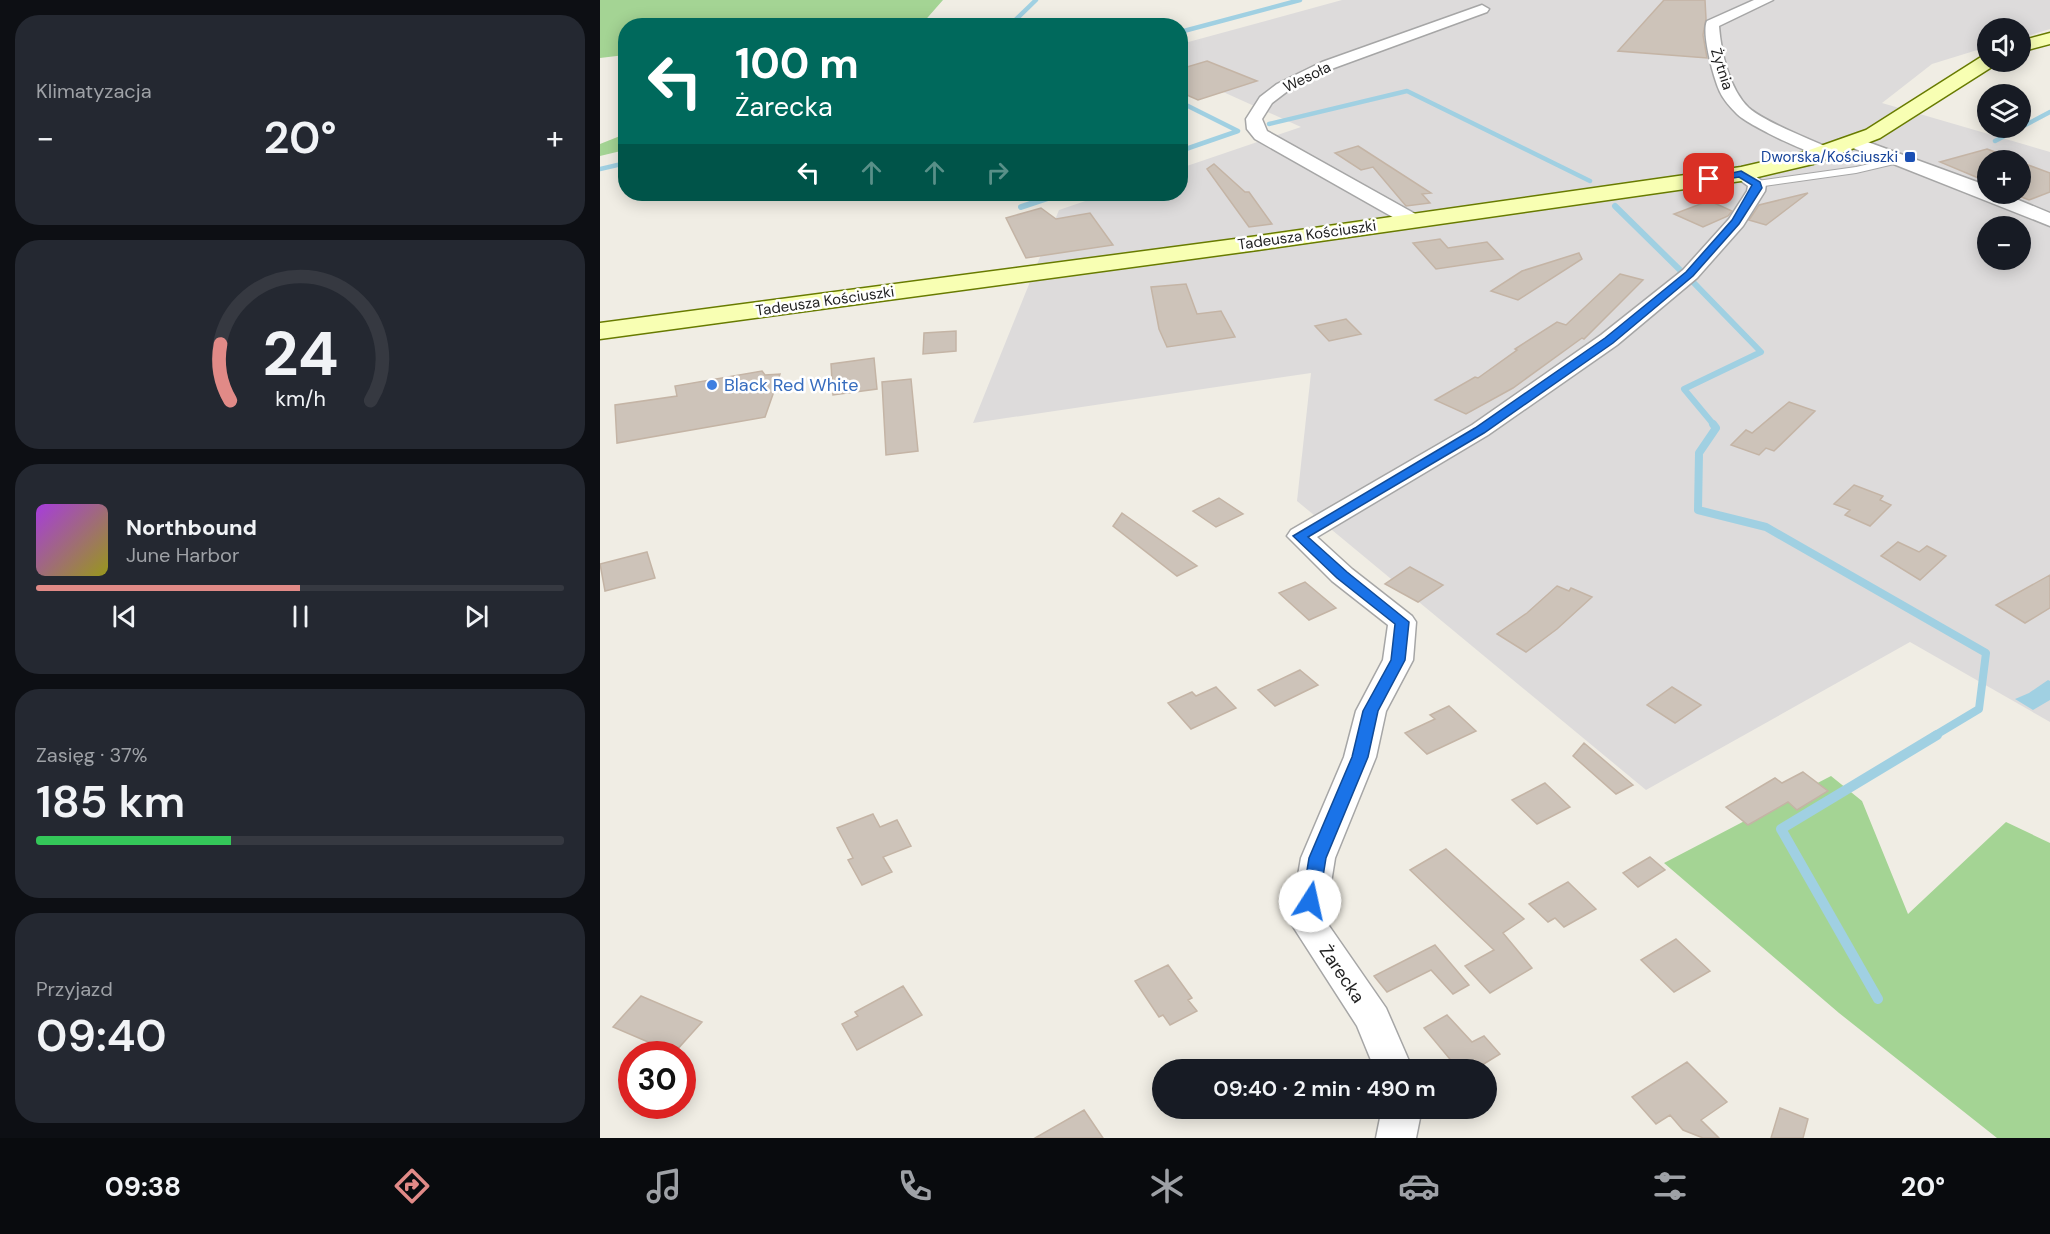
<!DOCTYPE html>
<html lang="pl">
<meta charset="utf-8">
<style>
body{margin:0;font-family:"DM Sans",sans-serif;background:#242831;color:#f1f3f6;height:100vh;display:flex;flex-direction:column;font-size:22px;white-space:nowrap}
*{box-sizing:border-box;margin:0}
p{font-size:20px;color:#9ea1a6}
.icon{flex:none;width:33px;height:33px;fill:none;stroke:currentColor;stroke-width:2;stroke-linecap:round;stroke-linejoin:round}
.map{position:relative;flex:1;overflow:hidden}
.drawer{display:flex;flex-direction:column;gap:15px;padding:15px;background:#0d0f14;width:600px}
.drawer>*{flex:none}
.top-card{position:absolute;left:18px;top:18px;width:570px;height:183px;border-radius:24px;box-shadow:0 3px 15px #0003;background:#00695c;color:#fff;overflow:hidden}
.fabs{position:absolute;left:1377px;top:18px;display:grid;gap:12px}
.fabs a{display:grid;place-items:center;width:54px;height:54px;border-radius:50%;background:#171b24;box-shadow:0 3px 15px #0003;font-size:30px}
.speed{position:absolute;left:18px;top:1041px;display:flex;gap:12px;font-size:30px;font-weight:700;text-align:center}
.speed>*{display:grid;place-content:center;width:78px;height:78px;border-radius:50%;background:#171b24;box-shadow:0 3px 15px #0003;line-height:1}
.speed .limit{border:9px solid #d22;background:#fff;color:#111}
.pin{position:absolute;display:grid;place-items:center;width:51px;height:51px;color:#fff;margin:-26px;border-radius:12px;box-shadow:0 3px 9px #0006}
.me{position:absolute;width:66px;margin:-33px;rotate:10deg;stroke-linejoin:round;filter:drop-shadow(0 0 4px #0008)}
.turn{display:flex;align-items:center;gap:21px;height:126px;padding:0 18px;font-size:27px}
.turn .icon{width:78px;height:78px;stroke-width:2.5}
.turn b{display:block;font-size:42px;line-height:51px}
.lanes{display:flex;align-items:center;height:57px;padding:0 18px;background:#0003;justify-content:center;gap:30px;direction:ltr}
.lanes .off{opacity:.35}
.big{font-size:45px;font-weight:600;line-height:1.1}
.drawer .tile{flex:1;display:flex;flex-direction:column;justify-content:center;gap:9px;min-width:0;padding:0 21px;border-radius:24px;background:#242831}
.drawer .dial{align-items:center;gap:0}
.dial svg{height:156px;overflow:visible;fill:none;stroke:#363941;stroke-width:7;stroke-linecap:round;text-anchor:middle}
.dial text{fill:#f1f3f6;stroke:none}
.song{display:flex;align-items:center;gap:18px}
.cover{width:72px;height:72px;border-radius:9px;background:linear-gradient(135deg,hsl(280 70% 55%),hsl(60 70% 35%))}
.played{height:6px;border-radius:3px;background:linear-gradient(90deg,#e18a87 50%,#363941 50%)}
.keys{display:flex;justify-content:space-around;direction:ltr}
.heat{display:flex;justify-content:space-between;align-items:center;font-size:33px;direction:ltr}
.charge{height:9px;border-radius:4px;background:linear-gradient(90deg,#34c759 37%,#363941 0)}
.trip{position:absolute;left:552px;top:1059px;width:345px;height:60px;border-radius:30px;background:#171b24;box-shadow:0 3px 15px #0003;font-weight:600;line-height:60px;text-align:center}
.tabs{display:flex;height:96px;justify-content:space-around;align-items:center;background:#090b0e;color:#9ea1a6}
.tabs .icon{width:42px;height:42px}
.tabs .selected{color:#e18a87}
.tabs b{font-size:27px;color:#f1f3f6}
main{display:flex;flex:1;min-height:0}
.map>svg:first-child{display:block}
</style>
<main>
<section class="drawer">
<div class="tile"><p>Klimatyzacja</p>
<div class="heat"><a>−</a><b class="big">20°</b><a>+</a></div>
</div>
<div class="tile dial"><svg viewBox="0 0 100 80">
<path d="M14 69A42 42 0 1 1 86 69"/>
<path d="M14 69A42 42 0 0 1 9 40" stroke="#e18a87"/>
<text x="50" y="56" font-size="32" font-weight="700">24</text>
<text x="50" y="72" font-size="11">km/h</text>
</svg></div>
<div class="tile">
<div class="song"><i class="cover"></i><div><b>Northbound</b><p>June Harbor</p></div></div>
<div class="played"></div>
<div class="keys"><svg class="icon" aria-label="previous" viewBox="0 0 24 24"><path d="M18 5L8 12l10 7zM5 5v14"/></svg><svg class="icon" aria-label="pause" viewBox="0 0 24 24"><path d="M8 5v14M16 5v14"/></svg><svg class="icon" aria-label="next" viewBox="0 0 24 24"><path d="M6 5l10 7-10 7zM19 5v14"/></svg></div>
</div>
<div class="tile"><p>Zasięg · 37%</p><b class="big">185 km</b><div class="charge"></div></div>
<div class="tile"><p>Przyjazd</p><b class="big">09:40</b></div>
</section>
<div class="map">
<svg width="1450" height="1138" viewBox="0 0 1450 1138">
<rect width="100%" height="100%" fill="#f0ede4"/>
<path fill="#dddbdb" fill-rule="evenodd" d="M742,0H1450V29L1421,38L1420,28H1388L1387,47L1332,64L1282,103L1450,152V722L1310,642L1046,790L697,501L711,373L373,423L459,210L506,194H580L581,168L701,127L581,73V44ZM1388,160H1420V194H1388ZM1388,226H1420V260H1388Z"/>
<path fill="#a4d494" d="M0,0H343L321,25L26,26L25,55L0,58Z
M25,134V150L0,156V144Z
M1231,776L1262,801L1308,914L1406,822L1450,843V1138H1397L1239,1013L1064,863Z"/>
<path fill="#a0d0e2" d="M1448,680L1450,681V700L1433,710L1415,699L1429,693Z"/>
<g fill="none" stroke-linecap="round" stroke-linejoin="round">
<path stroke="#a0d0e2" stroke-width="4.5" d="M409,26L436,0
M580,32L700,0
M580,102L638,131
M669,124L807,91L990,181
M1395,141L1450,112
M580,151L638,131
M0,169L26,163"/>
<path stroke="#a0d0e2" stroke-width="6" d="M1015,206L1080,270
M421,207L460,194
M1093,282L1161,352L1084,389L1114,425"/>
<path stroke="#a0d0e2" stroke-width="8" d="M1113,424L1116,428L1099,453L1098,510L1166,527L1386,653L1379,709L1334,736"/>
<path stroke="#a0d0e2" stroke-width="10" d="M1278,999L1181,829L1337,735"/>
</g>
<path fill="#cdc3b9" stroke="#c4b4a5" stroke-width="1.5" d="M1064,0H1105L1106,19L1103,35L1107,58L1018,51Z
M607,61L657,81L598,100L580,92V69Z
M758,146L831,193L822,194L830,203L806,206L773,167L761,170L735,153Z
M1387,149L1417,160H1388V182L1340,162Z
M1420,162L1450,173V192L1429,200L1414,194H1420Z
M614,164L645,192H649L672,224L649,227L607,169Z
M1208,193L1166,225L1149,220L1159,205Z
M1112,202L1132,211L1128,216L1103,227L1074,214L1103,203Z
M441,208L456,219L490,213L513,245L426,258L406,218Z
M840,239L848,248L887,242L903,259L836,269L813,243Z
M979,253L982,259L918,300L891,291L922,271Z
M1020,274L1043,280L984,339L982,338L913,388L866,414L835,400L875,377L878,378L917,350L915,349L957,322L966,325Z
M586,284L597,314L621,311L635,337L567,347L559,329L551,287Z
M746,319L761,334L729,341L715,326Z
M356,331V351L323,354L324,333Z
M274,358L277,389L233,395L231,364Z
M162,371L165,375L180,374L165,417L17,443L15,405L77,396L75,386Z
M311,379L318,451L286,455L282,382Z
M1189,402L1215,411L1174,451L1166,448L1159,455L1131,445L1146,430L1152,433Z
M1254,485L1283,496L1280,500L1291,505L1270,526L1245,515L1250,510L1234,504Z
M619,498L643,514L616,527L593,511Z
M522,513L566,544L597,566L577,576L513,526Z
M1298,542L1319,552L1327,546L1346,556L1320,580L1281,556Z
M47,552L55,578L5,591L0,564Z
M810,567L843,585L818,602L785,584Z
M1450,575V608L1425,623L1396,605Z
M705,582L736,608L709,620L679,593Z
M957,586L969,591L971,588L992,597L957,629L926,652L897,634L927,613Z
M700,670L718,685L675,706L658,690Z
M616,687L636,708L591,729L568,703L592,692L596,696Z
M1072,687L1101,705L1075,723L1047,705Z
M849,706L876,731L827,754L805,733L835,719L830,715Z
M984,743L1033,785L1016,794L973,756Z
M1203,772L1228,791L1197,810L1188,802L1148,825L1126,807L1175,778L1182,783Z
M945,783L970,807L937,824L912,800Z
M273,814L280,827L297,820L311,846L283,857L292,872L262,885L248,860L253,858L237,828Z
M846,849L924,919L903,933L932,968L890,993L865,966L894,950L810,870Z
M1050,857L1065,870L1038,887L1023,873Z
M968,882L996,909L964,927L955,918L948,922L929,904Z
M1076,939L1110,971L1074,992L1041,960Z
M835,945L869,985L853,994L831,970L787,992L774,976Z
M568,965L592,998L588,1000L597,1011L570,1025L563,1015L559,1017L535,981Z
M303,986L322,1015L257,1050L242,1024L258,1016L255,1012Z
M41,996L102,1022L74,1053L13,1027Z
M847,1015L872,1042L884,1036L900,1054L874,1070H859L824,1028Z
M1087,1062L1127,1102L1101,1120L1119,1138H1103L1083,1130L1070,1115L1056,1124L1032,1097Z
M1180,1108L1208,1119L1203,1138H1171Z
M484,1110L503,1138H435Z"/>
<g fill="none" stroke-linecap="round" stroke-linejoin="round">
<defs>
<path id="service" d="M1304,156L1307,157V161L1256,173L1157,187L1152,184L1157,181L1256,167Z"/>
<path id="minor" d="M1154,0H1173L1119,26C1121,52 1129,89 1149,108C1165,122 1211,140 1232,149L1235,153L1232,157C1219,160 1148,125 1137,114C1131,108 1123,99 1120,92C1114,79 1101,33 1107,21Z
M882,5L889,9L887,12L734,68L689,90L672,103L662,119L667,131L819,216L822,220L819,224H805L655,139L647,129L646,119L660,97L677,84L722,62Z
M1254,137L1388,186V194H1404L1450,213V226L1248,146L1245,142L1248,138Z
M1141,169L1147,170L1166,184L1165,191L1143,226L1097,278L1017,345L888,435L717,537L752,569L812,616L816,622L813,660L786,711L776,757L735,858L725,920L786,1008L813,1070H775L757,1026L690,922L701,858L744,757L756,711L783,660L788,625L732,581L687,536L691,530L872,425L1001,335L1083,270L1129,219L1147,191L1148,186L1132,174L1135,170Z
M782,1108H822L816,1138H776Z"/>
<path id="secondary" d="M1450,33V44L1420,52V41Z
M1388,55V62H1397L1395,65L1280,138L1213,164L1141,181L658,250L0,339V323L658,236L1141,167L1198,154L1266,130L1381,57Z"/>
</defs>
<use href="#service" stroke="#a6a6a6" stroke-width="2"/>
<use href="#minor" stroke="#a6a6a6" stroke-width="3"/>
<use href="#secondary" stroke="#687b00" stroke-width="3"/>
<use href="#service" fill="#fff" fill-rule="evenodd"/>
<use href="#minor" fill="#fff" fill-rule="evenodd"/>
<use href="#secondary" fill="#f8ffb3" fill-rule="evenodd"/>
</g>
<path fill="#1a73e8" stroke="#114b97" stroke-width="1.5" d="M1141,171L1160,182L1162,188L1139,224L1093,276L1013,343L884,433L708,537L747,572L809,622L805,660L778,711L768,757L726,858L719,901L717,905L710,907L704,905L702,901L709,858L752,757L763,711L791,660L795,624L737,578L693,536L875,428L1005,338L1086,272L1132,220L1152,185L1139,177L1109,182L1105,179Z"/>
<rect fill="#1a4fb4" stroke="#fff" stroke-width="2" x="1304" y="151" width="12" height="12" rx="3"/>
<circle fill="#3f7fe0" stroke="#fff" stroke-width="2" cx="112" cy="385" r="6"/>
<g text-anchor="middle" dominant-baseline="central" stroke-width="5" stroke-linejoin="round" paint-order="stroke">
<g font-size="15" fill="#1f1f1f" stroke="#fff">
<text transform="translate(1122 69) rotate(72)">Żytnia</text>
<text transform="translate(707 77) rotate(-26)">Wesoła</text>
<text transform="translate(707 235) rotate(-8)">Tadeusza Kościuszki</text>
<text transform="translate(225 301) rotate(-8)">Tadeusza Kościuszki</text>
</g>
<g font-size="15" fill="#164399" stroke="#fff" text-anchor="end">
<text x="1298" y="157">Dworska/Kościuszki</text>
</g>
<g font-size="18" fill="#366cbe" stroke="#fff" text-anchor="start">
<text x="124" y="385">Black Red White</text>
</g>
<g font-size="18" fill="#1f1f1f" stroke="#fff">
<text transform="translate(742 974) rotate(56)">Żarecka</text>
</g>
</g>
</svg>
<div class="fabs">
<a><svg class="icon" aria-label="sound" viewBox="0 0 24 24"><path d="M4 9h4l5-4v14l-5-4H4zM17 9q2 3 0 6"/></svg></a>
<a><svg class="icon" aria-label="layers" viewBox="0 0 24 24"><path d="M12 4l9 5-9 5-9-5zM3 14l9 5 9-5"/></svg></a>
<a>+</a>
<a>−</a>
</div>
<div class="speed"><div class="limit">30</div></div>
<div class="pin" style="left:1109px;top:179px;background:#d93025"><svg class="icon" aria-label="arrive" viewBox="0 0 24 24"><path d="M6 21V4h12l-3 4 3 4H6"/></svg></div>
<svg class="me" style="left:710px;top:901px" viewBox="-20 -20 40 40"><circle r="19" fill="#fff"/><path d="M0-13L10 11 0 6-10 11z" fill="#1a73e8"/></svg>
<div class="trip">09:40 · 2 min · 490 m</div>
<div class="top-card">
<div class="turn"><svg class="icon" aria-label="left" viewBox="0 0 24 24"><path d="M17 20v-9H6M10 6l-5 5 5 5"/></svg><div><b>100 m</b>Żarecka</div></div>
<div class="lanes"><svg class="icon" aria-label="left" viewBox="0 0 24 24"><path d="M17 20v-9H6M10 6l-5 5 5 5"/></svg><svg class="icon off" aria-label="ahead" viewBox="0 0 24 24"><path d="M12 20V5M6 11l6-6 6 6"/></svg><svg class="icon off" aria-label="ahead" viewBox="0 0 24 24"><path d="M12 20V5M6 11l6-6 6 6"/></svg><svg class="icon off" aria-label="right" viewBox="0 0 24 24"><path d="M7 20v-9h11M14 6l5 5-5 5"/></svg></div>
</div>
</div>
</main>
<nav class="tabs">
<b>09:38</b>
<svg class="icon selected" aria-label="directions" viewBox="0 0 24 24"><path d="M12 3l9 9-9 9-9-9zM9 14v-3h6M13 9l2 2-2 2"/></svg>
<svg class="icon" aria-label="music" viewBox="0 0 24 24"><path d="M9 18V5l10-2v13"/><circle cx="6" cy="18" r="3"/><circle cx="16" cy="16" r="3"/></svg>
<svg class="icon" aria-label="phone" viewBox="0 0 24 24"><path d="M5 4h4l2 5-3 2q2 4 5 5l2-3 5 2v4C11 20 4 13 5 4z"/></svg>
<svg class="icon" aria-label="climate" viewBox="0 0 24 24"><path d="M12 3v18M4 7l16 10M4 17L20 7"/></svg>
<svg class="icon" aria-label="car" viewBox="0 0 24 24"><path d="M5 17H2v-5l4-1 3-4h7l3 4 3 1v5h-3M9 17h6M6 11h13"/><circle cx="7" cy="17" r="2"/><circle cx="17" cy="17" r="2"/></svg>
<svg class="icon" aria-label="filters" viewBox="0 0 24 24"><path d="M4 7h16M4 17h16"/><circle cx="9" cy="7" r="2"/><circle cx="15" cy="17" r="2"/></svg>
<b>20°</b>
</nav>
